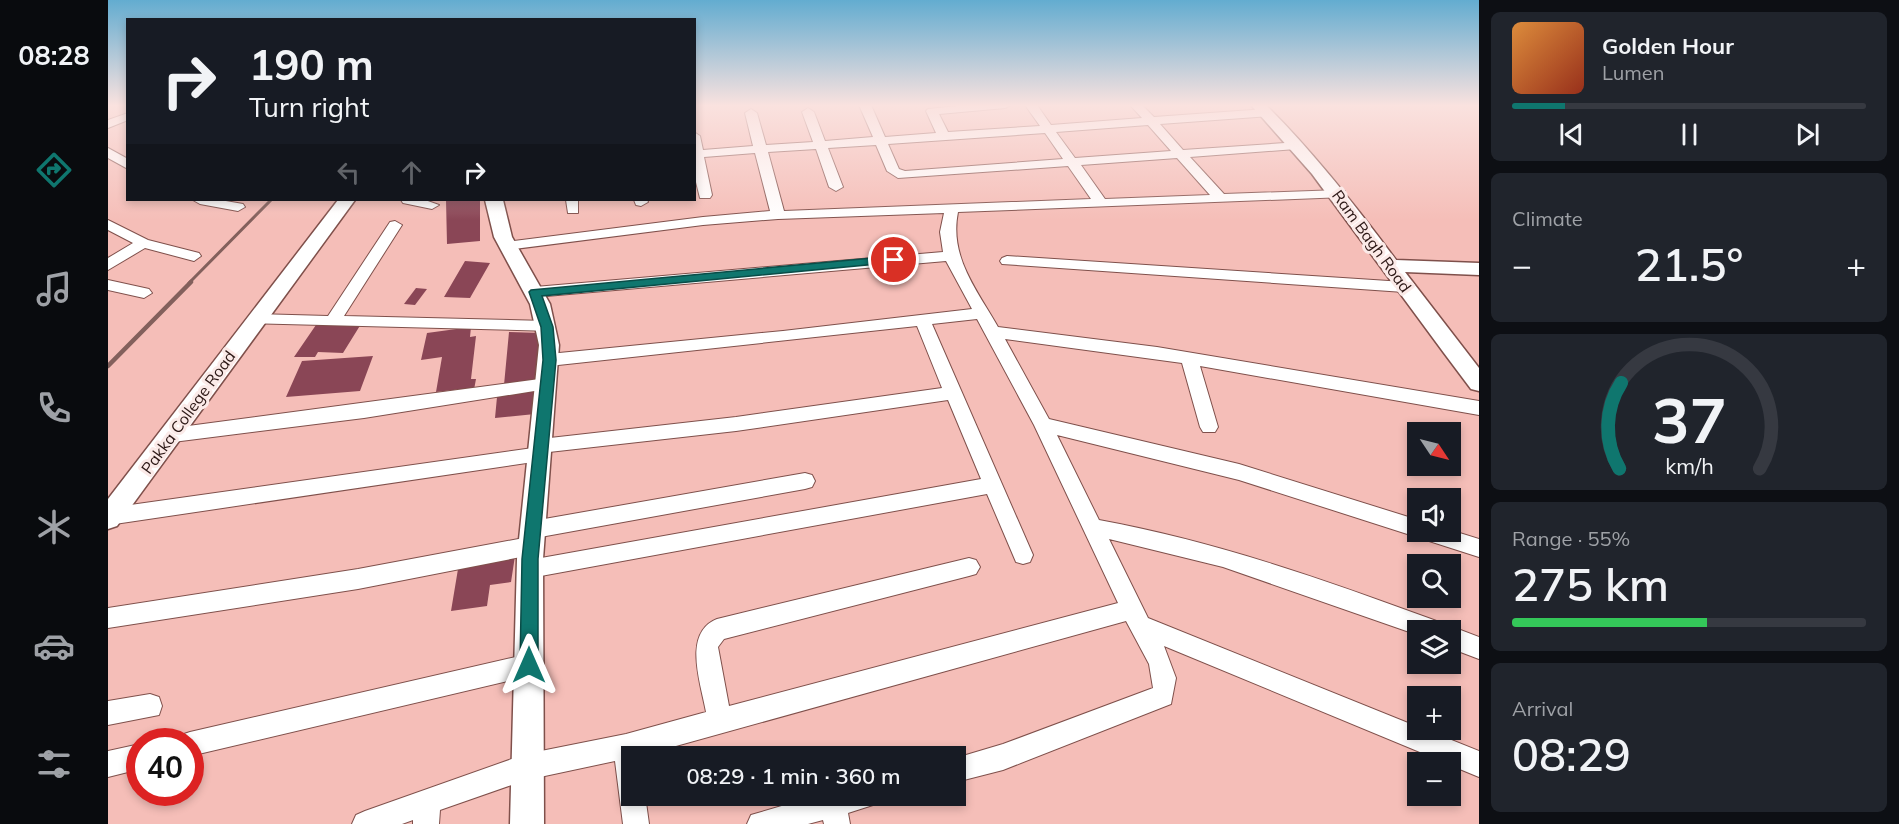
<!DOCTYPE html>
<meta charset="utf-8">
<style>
body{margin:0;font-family:Mulish,sans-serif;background:#20242c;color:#f1f3f6;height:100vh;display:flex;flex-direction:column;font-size:22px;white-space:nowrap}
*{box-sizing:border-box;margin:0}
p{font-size:20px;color:#9ea1a6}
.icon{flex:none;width:33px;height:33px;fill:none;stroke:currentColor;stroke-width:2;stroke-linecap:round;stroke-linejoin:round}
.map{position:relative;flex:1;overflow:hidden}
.side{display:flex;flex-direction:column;gap:12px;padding:12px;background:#0d0f14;width:420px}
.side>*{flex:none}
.hud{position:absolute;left:18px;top:18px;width:570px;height:183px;border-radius:0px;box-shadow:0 3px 9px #0003;background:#171b24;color:#f1f3f6;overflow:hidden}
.needle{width:39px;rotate:125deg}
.tools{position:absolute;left:1299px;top:422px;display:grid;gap:12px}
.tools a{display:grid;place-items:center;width:54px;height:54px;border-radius:0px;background:#171b24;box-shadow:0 3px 9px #0003;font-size:30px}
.speed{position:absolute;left:18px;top:728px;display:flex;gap:12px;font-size:30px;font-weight:700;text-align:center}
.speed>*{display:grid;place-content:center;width:78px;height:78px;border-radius:50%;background:#171b24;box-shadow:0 3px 9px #0003;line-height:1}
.speed .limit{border:9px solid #d22;background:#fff;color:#111}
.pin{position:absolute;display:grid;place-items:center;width:51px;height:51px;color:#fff;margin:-26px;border:3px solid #fff;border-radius:50%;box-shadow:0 2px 6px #0007}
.me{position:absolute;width:66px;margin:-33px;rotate:0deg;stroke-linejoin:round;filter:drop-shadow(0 0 4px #0008)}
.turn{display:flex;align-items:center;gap:21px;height:126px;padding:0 24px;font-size:27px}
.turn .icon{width:78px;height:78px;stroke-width:2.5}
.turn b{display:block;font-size:42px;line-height:51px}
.lanes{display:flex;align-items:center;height:57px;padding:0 24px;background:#0003;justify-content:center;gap:30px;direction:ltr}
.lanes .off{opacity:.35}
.big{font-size:45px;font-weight:600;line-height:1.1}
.side .tile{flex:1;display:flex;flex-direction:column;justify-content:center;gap:9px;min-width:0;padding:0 21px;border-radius:9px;background:#20242c}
.side .dial{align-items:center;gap:0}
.dial svg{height:156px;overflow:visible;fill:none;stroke:#363941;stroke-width:7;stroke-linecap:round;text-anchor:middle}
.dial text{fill:#f1f3f6;stroke:none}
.song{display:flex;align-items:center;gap:18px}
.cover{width:72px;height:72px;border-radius:9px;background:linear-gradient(135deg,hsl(30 70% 55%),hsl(10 70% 35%))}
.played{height:6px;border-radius:3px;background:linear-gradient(90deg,#0f766e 15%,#363941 15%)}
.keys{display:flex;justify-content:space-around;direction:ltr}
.heat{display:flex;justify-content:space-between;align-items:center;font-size:33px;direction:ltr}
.charge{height:9px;border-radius:4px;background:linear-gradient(90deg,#34c759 55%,#363941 0)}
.trip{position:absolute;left:513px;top:746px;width:345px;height:60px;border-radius:0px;background:#171b24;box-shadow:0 3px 9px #0003;font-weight:600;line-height:60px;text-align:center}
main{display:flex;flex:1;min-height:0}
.tabs{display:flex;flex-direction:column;width:108px;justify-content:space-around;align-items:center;background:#090b0e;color:#9ea1a6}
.tabs .icon{width:42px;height:42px}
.tabs .on{color:#0f766e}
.tabs b{font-size:27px;color:#f1f3f6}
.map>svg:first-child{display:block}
</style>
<main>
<nav class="tabs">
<b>08:28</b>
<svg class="icon on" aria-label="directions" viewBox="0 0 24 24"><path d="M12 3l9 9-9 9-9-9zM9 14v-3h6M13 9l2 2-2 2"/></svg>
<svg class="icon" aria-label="music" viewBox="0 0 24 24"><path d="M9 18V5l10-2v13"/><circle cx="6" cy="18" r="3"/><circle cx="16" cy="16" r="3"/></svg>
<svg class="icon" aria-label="phone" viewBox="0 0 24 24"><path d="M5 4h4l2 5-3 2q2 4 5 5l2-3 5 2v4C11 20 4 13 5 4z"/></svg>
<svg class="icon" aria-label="climate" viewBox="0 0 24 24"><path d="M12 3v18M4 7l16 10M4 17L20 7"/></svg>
<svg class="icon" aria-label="car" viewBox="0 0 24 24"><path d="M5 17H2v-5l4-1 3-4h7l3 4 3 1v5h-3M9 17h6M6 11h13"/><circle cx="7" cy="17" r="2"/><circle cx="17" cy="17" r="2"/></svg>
<svg class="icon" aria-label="filters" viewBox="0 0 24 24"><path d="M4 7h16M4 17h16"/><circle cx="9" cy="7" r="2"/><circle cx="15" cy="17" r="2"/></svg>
</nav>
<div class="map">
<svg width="1371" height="824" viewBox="0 0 1371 824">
<rect width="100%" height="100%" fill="#f5beb8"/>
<path fill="#8a4656" d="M338,200H372V241L339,244Z
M357,261L382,263L362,298L336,297Z
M308,288L319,289L307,305L296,304Z
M210,322L253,324L235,353L210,352L207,357H186Z
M363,327L362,337L368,336L363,379H368L365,395L353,397L354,389L328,392L334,357L313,360L319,333Z
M401,332L434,333L433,381L396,385Z
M265,356L252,391L178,397L194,361Z
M431,389L427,414L387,418L389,397Z
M407,556L403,582L382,585L379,606L343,611L351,563Z"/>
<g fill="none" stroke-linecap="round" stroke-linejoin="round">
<defs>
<path id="minor" d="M751,105H763L777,137L828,133L818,111L820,109L859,105H903L897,108L831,114L840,132L932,126L917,105H929L943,125L1034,118L1022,105H1034L1046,117L1158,109L1162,110V116L1052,124L1075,150L1192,142L1194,145L1188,149L1082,157L1116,194L1232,190L1237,191V197L850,212C841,257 869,290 890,327L1049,347L1371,401V415L1092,366L1110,427L1107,432H1095L1092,427L1074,363L897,339L941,419L1131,464L1310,520V531L1342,530L1371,539V557L1131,480L949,435L991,520C1106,541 1214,579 1323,619L1331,622L1334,629L1342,626L1371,637V659L1342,648V630H1310V635L1115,567L1001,539L1040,618L1310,727V729H1316L1371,751V777L1342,765V762H1336L1056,646L1068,678L1063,704L895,770L848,782V758L895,744L1045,688L1041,664L1018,621L532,756H524V795H537L541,824H515L507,761L418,780L332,810L331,824H305V820L294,824H244L248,815L257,811L418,754L518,734L598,712C593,684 574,633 609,619L861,558L868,560L872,567L868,574L861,576L616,639L610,647L621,706L1010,603L926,425L869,319L824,324L925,555L922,562L915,564L908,562L879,494L422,578L414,576L411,569L414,562L422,560L873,479L840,400L628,431L441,452L439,459L432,461L0,525L1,508L425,448L426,441L433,439L628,417L834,388L809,326L441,366L433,360L441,354L675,331L864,309L838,261L427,297L419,292L427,287L835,252L832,232L836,213L670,219L595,225L399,250L392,246L399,242L595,217L662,211L647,153L596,157L604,195L602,198H592L586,174V132L592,136L595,150L645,146L637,113L643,109L649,113L658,145L705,142L694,112L700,108L706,112L717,141L765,137ZM1040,125L1063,151L967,158L948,132ZM937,133L955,159L797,171L791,169L780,144ZM768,145L779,171L790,178L960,166L983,199L676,211L660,152L708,149L721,187L728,191L735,187L720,148ZM1069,158L1102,195L997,199L973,165Z
M20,113V120L0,128V120Z
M0,148L20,159V169L0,158Z
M85,200H112L135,204L137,207L130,211L92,204Z
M293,200H317L331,205L324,209L295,203Z
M458,200H470V213H460Z
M526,200H539L540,202L533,206L528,205Z
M0,220L40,240L91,253L93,256L86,261L37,248L0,270V258L25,243L0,230Z
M287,221L294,225L236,316L439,321L445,323L447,327L445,331L141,323L139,319L147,314L220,316L282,222Z
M899,256L1296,282L1304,287L1296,292L894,264L892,261L894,258Z
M0,280L41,289L44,293L36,298L0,290Z
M439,378L445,380L448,384L445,388L256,418L65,442L58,440L56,435L58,430L65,428Z
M697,473L704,475L707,481L704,487L697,489L427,538L433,546L430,552L423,555L250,589L0,628V608L250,569L421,537L415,530L418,524L425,521Z
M421,654L429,657L433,665L429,673L421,676L82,756V741H71L73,735L82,732Z
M42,694L51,697L54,706L51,715L0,725V701Z
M32,744V769L0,777V751Z
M711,795H772L768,804L740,813L742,824H716L715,820L700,824H639L643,815Z"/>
<path id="tertiary" d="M1143,105H1158C1206,153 1248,206 1288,260L1371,263V275L1297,272L1371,368V391L1363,389L1336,353L1204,174Z
M230,200H247L9,526L0,529V499Z
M377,200H395L404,237L442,304L451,345L435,559L436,824H402L409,559L431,345L422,304L386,237Z"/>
</defs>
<use href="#minor" stroke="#7f504b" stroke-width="2"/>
<use href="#tertiary" stroke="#7f504b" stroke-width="3"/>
<use href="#minor" fill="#fff" fill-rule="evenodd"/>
<use href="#tertiary" fill="#fff" fill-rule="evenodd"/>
<path stroke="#83605c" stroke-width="3" d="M81,283L163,200"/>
<path stroke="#83605c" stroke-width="4.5" d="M0,366L83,282"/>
</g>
<linearGradient id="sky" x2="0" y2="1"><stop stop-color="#63acd0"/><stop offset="0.48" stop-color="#fae2df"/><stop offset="1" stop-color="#fae2df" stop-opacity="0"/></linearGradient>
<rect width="1371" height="220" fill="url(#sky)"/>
<path fill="#0f766e" stroke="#0a4d48" stroke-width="1.5" d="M786,256L790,257V262L434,296L445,327L448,360L430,559V665L427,671L421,674L415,671L412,665L414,559L435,360L433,327L421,292L423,290Z"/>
<g text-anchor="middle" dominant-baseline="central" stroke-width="6" stroke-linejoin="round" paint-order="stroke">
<g font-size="16" fill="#2b1715" stroke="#fbeae8">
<text transform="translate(1264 241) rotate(54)">Ram Bagh Road</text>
<text transform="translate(80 412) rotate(-54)">Pakka College Road</text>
</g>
</g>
</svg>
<div class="tools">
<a><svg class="needle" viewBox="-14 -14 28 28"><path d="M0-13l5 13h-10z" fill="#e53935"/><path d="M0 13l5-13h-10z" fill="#9ea1a6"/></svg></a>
<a><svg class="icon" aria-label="sound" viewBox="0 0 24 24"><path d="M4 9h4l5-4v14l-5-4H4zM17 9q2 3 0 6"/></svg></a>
<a><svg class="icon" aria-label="search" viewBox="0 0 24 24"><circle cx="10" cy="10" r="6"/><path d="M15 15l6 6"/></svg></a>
<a><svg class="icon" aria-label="layers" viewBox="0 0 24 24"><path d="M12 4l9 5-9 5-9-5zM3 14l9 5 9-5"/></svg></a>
<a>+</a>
<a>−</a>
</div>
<div class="speed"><div class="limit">40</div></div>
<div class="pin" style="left:786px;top:260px;background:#d93025"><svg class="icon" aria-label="arrive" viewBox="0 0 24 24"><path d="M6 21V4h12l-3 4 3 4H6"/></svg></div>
<svg class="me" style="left:421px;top:665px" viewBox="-20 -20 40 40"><path d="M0-17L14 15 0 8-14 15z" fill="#0f766e" stroke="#fff" stroke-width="4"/></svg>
<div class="trip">08:29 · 1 min · 360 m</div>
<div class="hud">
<div class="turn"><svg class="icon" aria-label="right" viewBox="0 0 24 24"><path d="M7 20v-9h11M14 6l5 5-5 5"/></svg><div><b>190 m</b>Turn right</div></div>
<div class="lanes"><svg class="icon off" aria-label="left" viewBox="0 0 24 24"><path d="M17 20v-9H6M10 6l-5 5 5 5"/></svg><svg class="icon off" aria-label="ahead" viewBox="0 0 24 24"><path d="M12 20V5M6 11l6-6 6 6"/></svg><svg class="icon" aria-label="right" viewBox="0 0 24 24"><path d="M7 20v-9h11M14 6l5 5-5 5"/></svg></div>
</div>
</div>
<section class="side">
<div class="tile">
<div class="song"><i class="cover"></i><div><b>Golden Hour</b><p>Lumen</p></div></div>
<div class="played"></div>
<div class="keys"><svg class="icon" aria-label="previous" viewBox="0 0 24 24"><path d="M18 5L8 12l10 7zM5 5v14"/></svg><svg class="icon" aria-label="pause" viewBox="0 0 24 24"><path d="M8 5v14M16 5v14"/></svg><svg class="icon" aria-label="next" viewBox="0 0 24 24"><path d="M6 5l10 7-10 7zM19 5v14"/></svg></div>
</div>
<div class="tile"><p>Climate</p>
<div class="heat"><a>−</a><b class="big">21.5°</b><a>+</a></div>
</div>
<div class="tile dial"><svg viewBox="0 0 100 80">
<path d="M14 69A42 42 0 1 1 86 69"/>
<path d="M14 69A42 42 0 0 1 15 25" stroke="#0f766e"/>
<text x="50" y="56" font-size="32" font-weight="700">37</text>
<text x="50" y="72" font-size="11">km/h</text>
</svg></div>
<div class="tile"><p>Range · 55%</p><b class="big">275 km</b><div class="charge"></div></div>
<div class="tile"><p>Arrival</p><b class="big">08:29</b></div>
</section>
</main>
